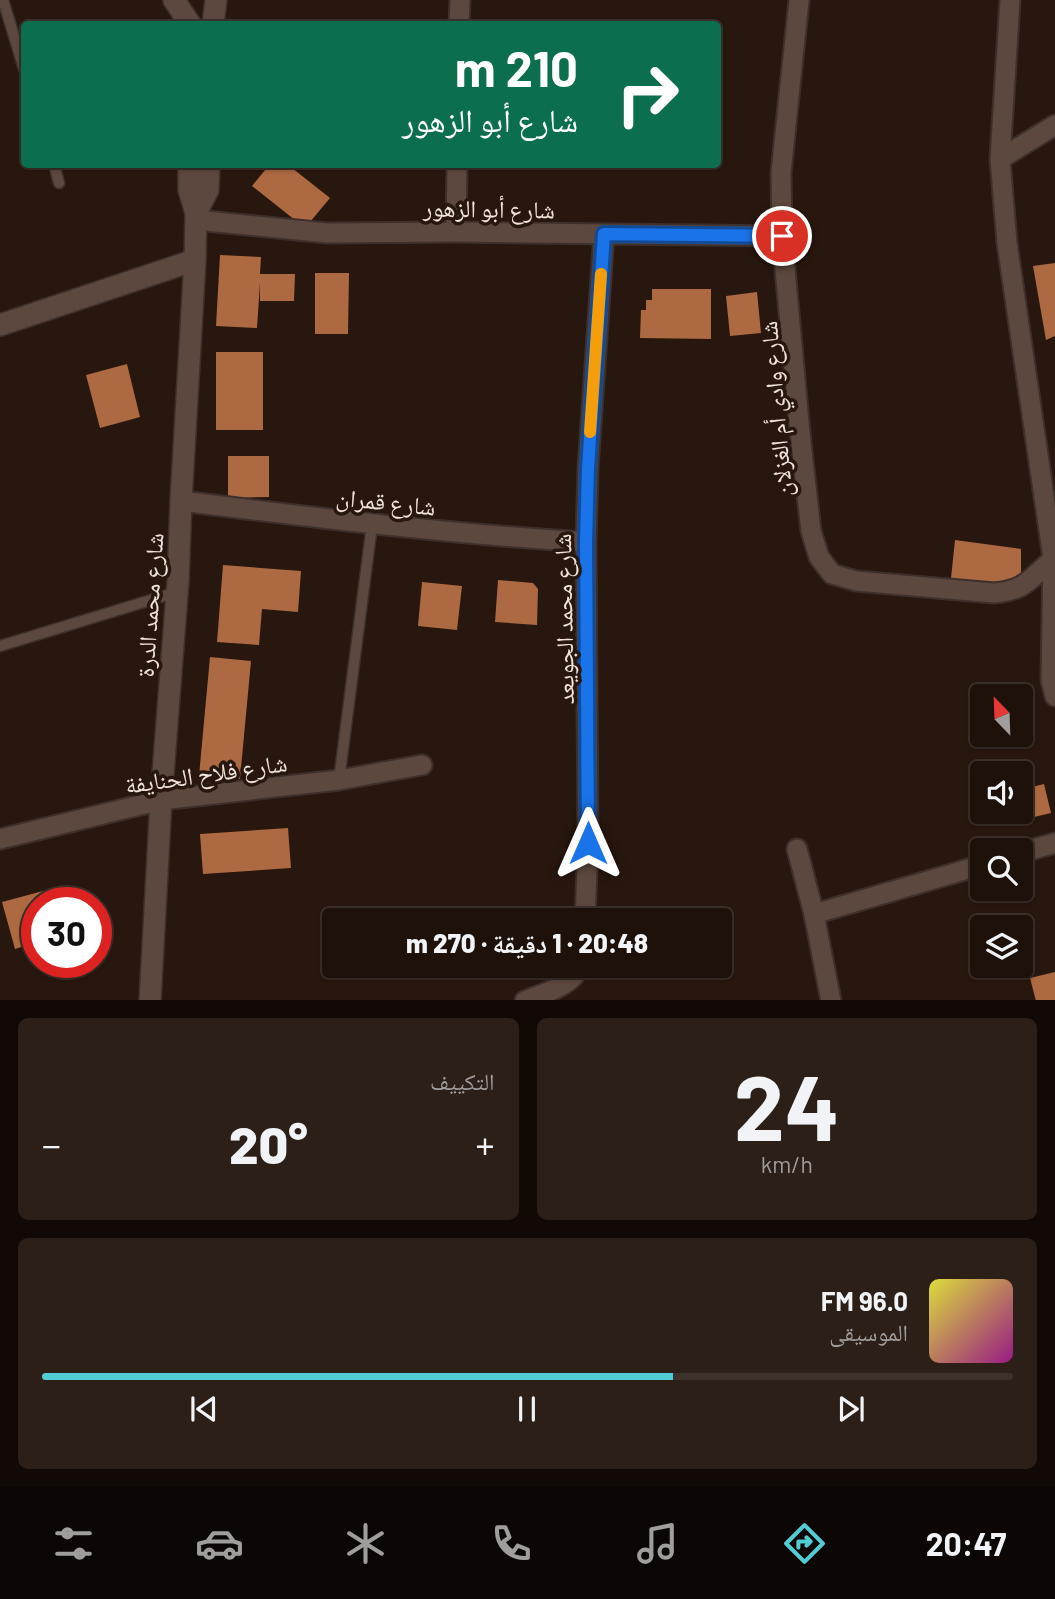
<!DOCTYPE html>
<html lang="ar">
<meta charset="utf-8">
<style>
body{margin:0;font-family:Barlow,"Noto Naskh Arabic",sans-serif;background:#2b1f18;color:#f1f3f6;direction:rtl;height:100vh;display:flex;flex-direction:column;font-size:26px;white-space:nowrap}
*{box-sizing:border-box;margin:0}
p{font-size:23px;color:#a19d9c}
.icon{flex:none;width:38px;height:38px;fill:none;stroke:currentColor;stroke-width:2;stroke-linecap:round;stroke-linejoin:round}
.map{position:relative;height:1000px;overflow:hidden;direction:ltr}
.sheet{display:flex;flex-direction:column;gap:18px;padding:18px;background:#100906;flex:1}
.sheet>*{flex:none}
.guide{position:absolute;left:21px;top:21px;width:700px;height:147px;border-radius:7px;box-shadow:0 2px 5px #0004,0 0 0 2px #3c312b;direction:rtl;background:#0b6e4f;color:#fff;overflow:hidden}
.needle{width:46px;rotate:337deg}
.buttons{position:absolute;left:970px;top:684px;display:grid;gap:14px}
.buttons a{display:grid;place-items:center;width:63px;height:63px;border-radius:7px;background:#1e110a;box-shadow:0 2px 5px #0004,0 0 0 2px #3c312b;font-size:35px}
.speed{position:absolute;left:21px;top:887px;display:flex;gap:14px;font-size:35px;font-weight:700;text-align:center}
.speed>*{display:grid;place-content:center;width:91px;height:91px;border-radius:50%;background:#1e110a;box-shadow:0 2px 5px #0004,0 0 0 2px #3c312b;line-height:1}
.speed .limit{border:10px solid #d22;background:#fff;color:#111}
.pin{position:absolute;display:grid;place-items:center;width:60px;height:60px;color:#fff;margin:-30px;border:4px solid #fff;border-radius:50%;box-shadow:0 2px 7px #0007}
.me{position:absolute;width:77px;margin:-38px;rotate:0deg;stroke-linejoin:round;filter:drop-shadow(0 0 5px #0008)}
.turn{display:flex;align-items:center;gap:24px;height:147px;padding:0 28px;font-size:32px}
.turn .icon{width:91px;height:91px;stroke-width:2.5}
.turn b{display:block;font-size:49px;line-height:60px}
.big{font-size:52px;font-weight:800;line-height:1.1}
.sheet .tile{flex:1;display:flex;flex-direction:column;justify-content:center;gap:10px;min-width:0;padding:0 24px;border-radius:10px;background:#2b1f18}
.sheet .dial{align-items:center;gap:0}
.dial b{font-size:91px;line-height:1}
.song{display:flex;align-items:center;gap:21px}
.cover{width:84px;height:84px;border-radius:10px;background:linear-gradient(135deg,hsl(60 70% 55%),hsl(310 70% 35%))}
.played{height:7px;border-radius:4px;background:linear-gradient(90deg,#51ccd4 65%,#3c312b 65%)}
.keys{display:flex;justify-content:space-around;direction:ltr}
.heat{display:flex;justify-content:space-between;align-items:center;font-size:38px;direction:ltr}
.sheet .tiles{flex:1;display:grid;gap:18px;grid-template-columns:1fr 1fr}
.tile:last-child{grid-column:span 2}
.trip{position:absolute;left:322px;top:908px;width:410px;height:70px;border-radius:7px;background:#1e110a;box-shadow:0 2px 5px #0004,0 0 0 2px #3c312b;font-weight:800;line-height:70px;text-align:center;direction:rtl}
.tab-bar{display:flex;height:112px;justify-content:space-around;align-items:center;background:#0c0704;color:#a19d9c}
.tab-bar .icon{width:49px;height:49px}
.tab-bar .on{color:#51ccd4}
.tab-bar b{font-size:32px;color:#f1f3f6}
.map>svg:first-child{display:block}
</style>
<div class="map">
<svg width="1055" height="1001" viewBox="0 0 1055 1001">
<rect width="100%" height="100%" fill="#28170e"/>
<path fill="#ad6942" d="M270,164H287L330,198L305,228L252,186Z
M220,255L261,257L260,274H295L294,301H260V283L257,328L216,326Z
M1055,263V336L1046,340L1033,266Z
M315,273H349L348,334H315Z
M652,289H711V339L640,338L641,310H646V300H652Z
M757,292L761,333L730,336L726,296Z
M216,352H263V430H216Z
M127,364L140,417L100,428L86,375Z
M228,456H269V497L228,498Z
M955,540L1021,549V575L1014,582L1005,585L951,578Z
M223,565L301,571L298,612L262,609L259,645L217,642Z
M498,580L533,583L538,589L537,625L495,622Z
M422,582L462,586L457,630L418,626Z
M210,657L251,661L240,779L199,776Z
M1044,784L1051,813L1013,822L1011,812H1020V790Z
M288,828L291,868L203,874L200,834Z
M43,891L47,903H37V942L15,949L2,902Z
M1055,972V1001H1036L1030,978Z"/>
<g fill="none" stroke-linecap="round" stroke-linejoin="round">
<defs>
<path id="lane" d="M3,0L24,69
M54,164L59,183
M0,646L177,592
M339,780L372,525"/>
<path id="street" d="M799,0L781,173L782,236L800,433L811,531L819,557L832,574L856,581L994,593C1028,590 1030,577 1055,558
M1010,0L1000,159L1007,243L1053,558L1051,680L1055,696
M459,24L460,0
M1000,159L1055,125
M196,220L327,233L456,232L782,236
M456,232L457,164
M181,501C316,518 450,534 586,542
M0,839L161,800L339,780L422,765
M797,849L814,914
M1020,853L1055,843
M585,920L588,843L586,542L588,468L604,234
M525,1001C543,993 572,987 580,966
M831,1001L814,914L982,865"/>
<path id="secondary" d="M174,0L190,24
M213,24L216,0
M196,213L208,190L209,164
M0,325L195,260
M150,1001L161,800L178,581L181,501L195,260L196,213L189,190V164"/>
</defs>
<use href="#lane" stroke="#3d302c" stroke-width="13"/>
<use href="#street" stroke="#3d302c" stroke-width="23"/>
<use href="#secondary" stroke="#3d302c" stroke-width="24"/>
<use href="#lane" stroke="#5c483e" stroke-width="10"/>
<use href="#street" stroke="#5c483e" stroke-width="19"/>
<use href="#secondary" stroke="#5c483e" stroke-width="21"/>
</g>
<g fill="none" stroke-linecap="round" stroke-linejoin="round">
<defs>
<path id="route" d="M588,843L586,542L588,468L604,234L782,236"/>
</defs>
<use href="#route" stroke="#114b97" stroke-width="18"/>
<use href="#route" stroke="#1a73e8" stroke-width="12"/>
<path stroke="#f59e0b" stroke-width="12" d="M590,432L601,274"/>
</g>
<g text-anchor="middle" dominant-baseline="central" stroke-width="7" stroke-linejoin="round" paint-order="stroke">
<g font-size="24" fill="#efe3dc" stroke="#28170e">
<text transform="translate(489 208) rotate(1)">شارع أبو الزهور</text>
<text transform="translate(775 409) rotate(-95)">شارع وادي أم الغزلان</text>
<text transform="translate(386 501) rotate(6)">شارع قمران</text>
<text transform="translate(149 605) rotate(-86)">شارع محمد الدرة</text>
<text transform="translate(563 619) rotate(-91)">شارع محمد الجويعد</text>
<text transform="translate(206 773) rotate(-8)">شارع فلاح الحنايفة</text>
</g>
</g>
</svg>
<div class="buttons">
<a><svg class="needle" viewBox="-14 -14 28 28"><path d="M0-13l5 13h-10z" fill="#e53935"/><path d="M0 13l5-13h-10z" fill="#a19d9c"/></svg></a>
<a><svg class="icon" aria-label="sound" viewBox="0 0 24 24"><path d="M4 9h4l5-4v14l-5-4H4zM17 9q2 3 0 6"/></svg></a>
<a><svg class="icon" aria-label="search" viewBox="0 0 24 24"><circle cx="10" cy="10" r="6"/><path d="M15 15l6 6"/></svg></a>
<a><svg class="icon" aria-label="layers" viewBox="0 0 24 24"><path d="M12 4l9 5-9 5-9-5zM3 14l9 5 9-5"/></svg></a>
</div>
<div class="speed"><div class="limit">30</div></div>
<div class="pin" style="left:782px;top:236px;background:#d93025"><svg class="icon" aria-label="arrive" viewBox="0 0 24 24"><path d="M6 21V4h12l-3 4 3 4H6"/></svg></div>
<svg class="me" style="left:588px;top:843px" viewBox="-20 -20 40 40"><path d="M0-17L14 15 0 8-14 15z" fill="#1a73e8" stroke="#fff" stroke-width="4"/></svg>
<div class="trip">20:48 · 1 دقيقة · 270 m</div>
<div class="guide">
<div class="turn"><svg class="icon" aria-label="right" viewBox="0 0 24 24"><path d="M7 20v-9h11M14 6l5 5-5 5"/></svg><div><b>210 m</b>شارع أبو الزهور</div></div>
</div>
</div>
<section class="sheet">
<div class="tiles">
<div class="tile dial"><b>24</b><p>km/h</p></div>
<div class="tile"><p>التكييف</p>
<div class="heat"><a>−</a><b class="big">20°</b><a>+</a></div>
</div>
<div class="tile">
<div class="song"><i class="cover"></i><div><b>96.0 FM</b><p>الموسيقى</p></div></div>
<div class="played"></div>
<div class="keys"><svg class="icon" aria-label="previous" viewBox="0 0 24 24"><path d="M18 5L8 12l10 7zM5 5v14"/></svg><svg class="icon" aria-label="pause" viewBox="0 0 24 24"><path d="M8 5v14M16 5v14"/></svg><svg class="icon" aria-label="next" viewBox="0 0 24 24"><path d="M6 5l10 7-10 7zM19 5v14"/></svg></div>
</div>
</div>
</section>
<nav class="tab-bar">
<b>20:47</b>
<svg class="icon on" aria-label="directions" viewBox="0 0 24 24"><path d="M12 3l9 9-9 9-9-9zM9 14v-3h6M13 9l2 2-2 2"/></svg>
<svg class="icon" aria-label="music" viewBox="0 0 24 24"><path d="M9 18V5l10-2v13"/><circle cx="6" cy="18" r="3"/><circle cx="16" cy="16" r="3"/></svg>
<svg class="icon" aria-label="phone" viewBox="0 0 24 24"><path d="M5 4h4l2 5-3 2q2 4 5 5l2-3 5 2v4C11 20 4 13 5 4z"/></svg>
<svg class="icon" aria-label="climate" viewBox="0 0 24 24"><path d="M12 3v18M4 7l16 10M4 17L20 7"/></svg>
<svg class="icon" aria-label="car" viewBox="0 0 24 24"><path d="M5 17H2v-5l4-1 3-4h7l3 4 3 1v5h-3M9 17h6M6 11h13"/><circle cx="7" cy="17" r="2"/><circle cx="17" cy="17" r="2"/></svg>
<svg class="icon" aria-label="filters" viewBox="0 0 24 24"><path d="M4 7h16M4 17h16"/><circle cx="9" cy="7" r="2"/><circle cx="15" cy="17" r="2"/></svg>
</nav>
